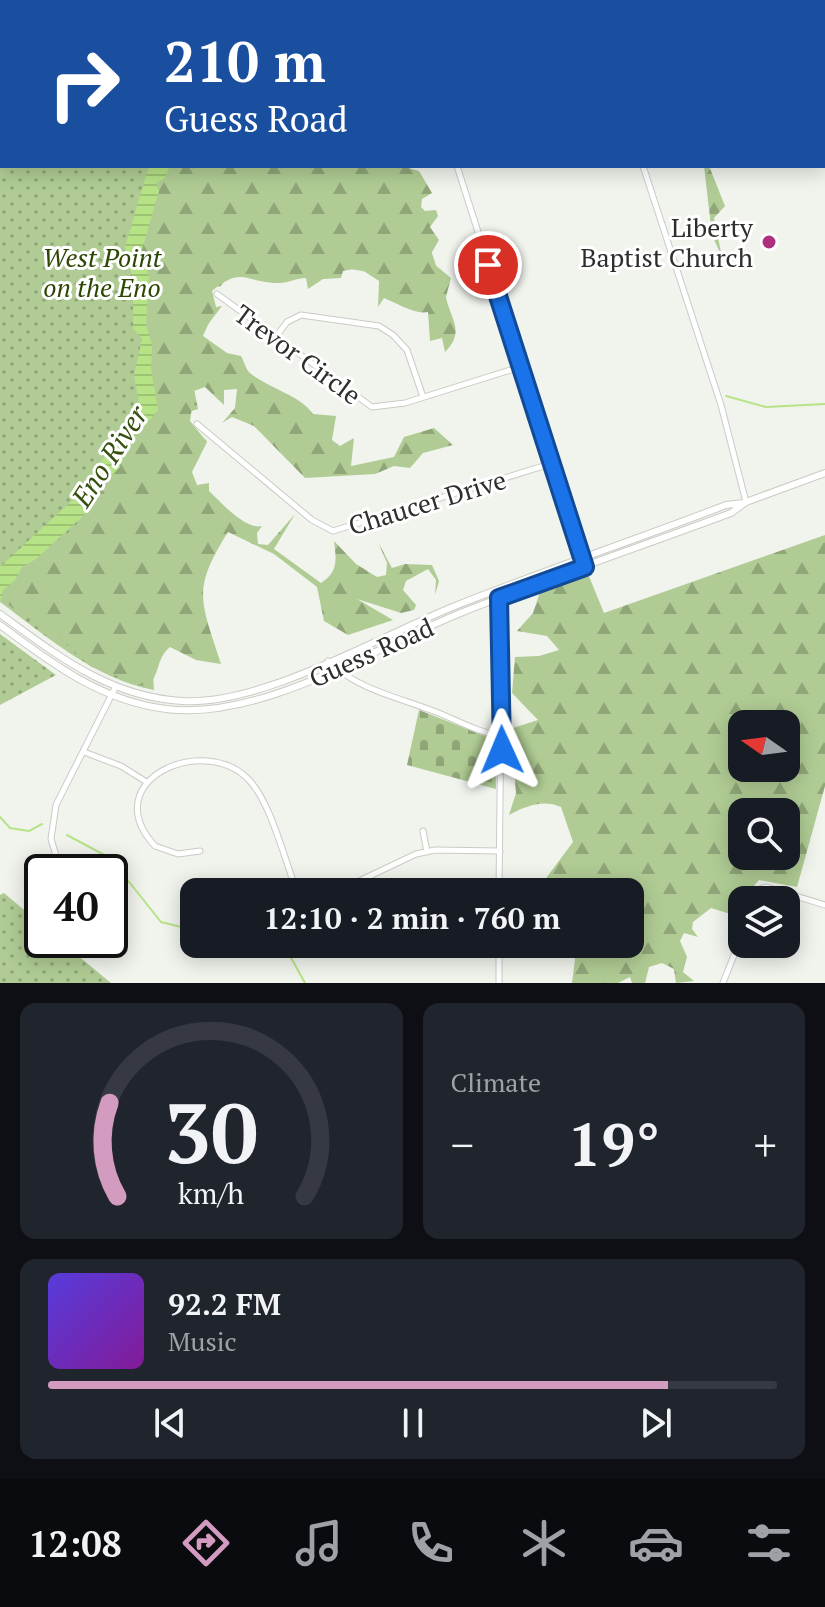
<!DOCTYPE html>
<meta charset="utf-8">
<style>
body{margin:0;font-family:"PT Serif",serif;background:#20242c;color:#f1f3f6;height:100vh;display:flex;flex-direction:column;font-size:30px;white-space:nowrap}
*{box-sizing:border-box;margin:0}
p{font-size:26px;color:#9ea1a6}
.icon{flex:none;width:44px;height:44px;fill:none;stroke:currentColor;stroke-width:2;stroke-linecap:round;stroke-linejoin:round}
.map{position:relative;height:983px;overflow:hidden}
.drawer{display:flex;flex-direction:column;gap:20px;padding:20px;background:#0d0f14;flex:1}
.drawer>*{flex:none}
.top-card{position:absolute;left:0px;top:0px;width:826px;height:168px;box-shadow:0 4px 20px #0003;background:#1a4fa0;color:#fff;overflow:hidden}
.needle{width:52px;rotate:284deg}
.controls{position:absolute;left:728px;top:710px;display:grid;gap:16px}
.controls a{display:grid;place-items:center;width:72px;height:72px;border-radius:16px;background:#171b24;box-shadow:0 4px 20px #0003;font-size:40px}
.speed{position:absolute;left:24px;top:854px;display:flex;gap:16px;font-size:40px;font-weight:700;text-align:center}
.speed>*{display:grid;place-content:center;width:104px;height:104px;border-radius:50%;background:#171b24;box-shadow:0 4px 20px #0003;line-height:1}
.speed .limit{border:4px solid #111;border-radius:12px;background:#fff;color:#111}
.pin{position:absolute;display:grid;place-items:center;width:68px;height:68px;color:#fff;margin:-34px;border:4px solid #fff;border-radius:50%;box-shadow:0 2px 8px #0007}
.me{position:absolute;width:88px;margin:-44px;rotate:359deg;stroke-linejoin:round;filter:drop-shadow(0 0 6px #0008)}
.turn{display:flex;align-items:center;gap:28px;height:168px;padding:0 32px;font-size:36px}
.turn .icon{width:104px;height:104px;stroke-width:2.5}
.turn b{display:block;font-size:56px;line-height:68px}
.big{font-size:60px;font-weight:600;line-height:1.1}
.drawer .tile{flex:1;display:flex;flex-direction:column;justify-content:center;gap:12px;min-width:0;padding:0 28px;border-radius:16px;background:#20242c}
.drawer .dial{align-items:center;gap:0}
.dial svg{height:208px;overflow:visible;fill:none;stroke:#363941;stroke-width:7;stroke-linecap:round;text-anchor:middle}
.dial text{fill:#f1f3f6;stroke:none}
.song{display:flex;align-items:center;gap:24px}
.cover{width:96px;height:96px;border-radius:12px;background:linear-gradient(135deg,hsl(250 70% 55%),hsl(290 70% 35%))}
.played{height:8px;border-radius:4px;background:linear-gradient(90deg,#d39bbf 85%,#363941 85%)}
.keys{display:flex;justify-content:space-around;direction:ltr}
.heat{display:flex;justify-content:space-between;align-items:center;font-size:44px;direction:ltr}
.drawer .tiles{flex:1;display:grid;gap:20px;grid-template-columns:1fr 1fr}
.tile:last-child{grid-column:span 2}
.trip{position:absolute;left:180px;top:878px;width:464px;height:80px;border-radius:16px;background:#171b24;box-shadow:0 4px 20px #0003;font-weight:600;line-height:80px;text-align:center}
.tab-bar{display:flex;height:128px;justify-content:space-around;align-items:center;background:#090b0e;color:#9ea1a6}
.tab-bar .icon{width:56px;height:56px}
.tab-bar .current{color:#d39bbf}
.tab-bar b{font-size:36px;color:#f1f3f6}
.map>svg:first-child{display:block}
</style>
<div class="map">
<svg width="825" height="983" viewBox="0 0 825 983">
<defs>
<pattern id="grass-dots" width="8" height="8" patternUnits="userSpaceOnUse" patternTransform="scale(2)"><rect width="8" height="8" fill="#b0cc94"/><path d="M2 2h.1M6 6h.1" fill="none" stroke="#90a679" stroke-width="1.8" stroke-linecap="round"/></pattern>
<pattern id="forest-firs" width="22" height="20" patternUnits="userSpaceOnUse" patternTransform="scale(2)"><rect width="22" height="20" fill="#b0cc94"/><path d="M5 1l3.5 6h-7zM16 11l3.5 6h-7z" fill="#90a679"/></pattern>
<pattern id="cemetery-stones" width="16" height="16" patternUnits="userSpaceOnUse" patternTransform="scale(2)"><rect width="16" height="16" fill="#b0cc94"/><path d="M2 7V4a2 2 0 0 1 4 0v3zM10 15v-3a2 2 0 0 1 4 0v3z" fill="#90a679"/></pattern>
<pattern id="water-rules" width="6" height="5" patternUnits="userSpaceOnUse" patternTransform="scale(2)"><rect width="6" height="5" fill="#b7e387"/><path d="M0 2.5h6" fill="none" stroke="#9ec375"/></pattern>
</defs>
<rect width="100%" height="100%" fill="#f0f4ed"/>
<path fill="url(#grass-dots)" d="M0,0L403,2H2V166H263L430,247L442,284L246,252L220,287L210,284L201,293L216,307L222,306L187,352L198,409L192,411L186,423L207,441L93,629L151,644L154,690C93,678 49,638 0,602Z
M0,634L56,675L0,705Z
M4,893L42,925V940H59L111,983H0V895Z"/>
<path fill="url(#forest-firs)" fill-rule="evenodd" d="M170,166H401L419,171L432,193L422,199L421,207L425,211L436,210L438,216L430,227L439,240L428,259L451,278L446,297C450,319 466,331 445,352L442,338L430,341L428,312C415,315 397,303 384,298L378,307L379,281L359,268L343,271L341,278L323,279L308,289L306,278C297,278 288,283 279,283C245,283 243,265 212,291L216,307L203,336L227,353L241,356C244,361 246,370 250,373C269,389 300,395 313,414L336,416L332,440L340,446L354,438L351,466L394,457L404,437L434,428L453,445L423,453L410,468L394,466L375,474L305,478L254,426L232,417L222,423L235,408L237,389L224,390V405L205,387L194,391L190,421L207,442L192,472L197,485L209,483V491C221,502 245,530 262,526L257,533L258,544L268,545L295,514L274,549L321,583C339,571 336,559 334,541L356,564L377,577L386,575L387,563L378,542L392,568L405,564L432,565L439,581L435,595L436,580L428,569L406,581L403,590L416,605L414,610L401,613L357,599L393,620L348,635L324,621L317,587L274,554L228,532C191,591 201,601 221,664L196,660L170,647C156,658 160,676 147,687L90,666L57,635L31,617L22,616L2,599C2,578 52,546 70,531C84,519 87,504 98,490C117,463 139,437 157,410L151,369L152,345L146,325L148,271L141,253L159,191L156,183L164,179Z
M704,166H709L725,206L714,218L722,257L712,235Z
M825,535V786L797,887L759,880L742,900L740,917L711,908L693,922L692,929L698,937L684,933L680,941L687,957L683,972L694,981L676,983L674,969L662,963L649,967L645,983H632L630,977L618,983H572L575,959L562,944H630V892H509L511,888L541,885L573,842L561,807C543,799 526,806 509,815L516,793L511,733L513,728L538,720L512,693L515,657L539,656L559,650L547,636L517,631L533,613L540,592L588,574L604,613ZM786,724V768H742V724ZM786,812V856H742V812Z"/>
<path fill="url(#cemetery-stones)" d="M419,710L495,740L496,789L407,765Z"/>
<path fill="url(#water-rules)" d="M149,166H170L164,179L156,183L159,191L141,253L149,277L146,325L152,345L151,369L158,410L126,449L120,467L95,493L84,515L36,559L22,567L15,580L3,590L0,602V567L75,498L140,407L134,376L142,339L133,328V280L125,247Z"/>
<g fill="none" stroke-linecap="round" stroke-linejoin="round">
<path stroke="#b7e387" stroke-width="2" d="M726,396L766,407L825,404
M0,817L10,828L29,831L42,824
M67,835L110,858L161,922L194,930
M277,944L290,956L305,983"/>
<defs>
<path id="minor" d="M457,166L585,567
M643,166L721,405L746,502
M217,294L372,407L405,403L520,367
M275,338L287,322L301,315L379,326L393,335L407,350L423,397
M197,424L312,520L333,531L550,464
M496,590L502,618L499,892
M328,661C358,690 398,697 436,712C459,721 477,732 501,736
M84,752L121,766L145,781
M423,831L427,852
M200,851L178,854L155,846C95,781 204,732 249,780C271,803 285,861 297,892
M61,872L51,839L56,805L115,688
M354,882L359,892
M336,892L416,854L435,850L500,851
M752,900L757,890L766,887L825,905
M499,944V983
M723,983L742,935"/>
<path id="major" d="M0,614C57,655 109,697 182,701C263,706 383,634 460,604C548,569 638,539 726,505L744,503
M0,625C51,663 101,701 166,709C262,721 375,647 463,612C551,577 642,546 731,513L746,502L825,473"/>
</defs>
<use href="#minor" stroke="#c9ccc5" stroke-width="7"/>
<use href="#major" stroke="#c9ccc5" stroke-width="8"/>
<use href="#minor" stroke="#fff" stroke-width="5"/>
<use href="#major" stroke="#fff" stroke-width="6"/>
</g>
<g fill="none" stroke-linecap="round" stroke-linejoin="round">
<defs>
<path id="route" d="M488,265L585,567L499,598L502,750"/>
</defs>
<use href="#route" stroke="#114b97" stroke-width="20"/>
<use href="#route" stroke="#1a73e8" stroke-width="14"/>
</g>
<circle fill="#ae2f7c" stroke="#fff" stroke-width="3" cx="769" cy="242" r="8"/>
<g text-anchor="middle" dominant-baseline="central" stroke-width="6" stroke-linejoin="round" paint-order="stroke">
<g font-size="26" fill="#2e2f2c" stroke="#fff" text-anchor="end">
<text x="753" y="227">Liberty<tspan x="753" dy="30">Baptist Church</tspan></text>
</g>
<g font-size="26" font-style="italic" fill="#2d4602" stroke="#fff">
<text x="102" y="257">West Point<tspan x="102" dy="30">on the Eno</tspan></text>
</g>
<g font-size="26" fill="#2e2f2c" stroke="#fff">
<text transform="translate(298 354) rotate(36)">Trevor Circle</text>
<text transform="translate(427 502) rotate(-17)">Chaucer Drive</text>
<text transform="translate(371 652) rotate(-24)">Guess Road</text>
</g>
<g font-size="28" font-style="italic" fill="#36500f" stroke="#fff">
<text transform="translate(109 456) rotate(-57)">Eno River</text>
</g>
</g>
</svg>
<div class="controls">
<a><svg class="needle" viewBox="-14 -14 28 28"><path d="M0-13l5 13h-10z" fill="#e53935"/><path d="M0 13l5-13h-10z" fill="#9ea1a6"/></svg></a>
<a><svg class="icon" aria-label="search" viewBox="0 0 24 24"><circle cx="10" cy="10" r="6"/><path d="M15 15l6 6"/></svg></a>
<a><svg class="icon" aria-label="layers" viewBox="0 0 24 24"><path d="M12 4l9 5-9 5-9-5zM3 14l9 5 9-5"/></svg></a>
</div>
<div class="speed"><div class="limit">40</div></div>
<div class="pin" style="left:488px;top:265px;background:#d93025"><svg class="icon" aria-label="arrive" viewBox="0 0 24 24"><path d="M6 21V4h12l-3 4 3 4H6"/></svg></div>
<svg class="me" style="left:502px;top:750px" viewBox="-20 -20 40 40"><path d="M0-17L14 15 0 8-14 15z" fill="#1a73e8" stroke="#fff" stroke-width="4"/></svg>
<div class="trip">12:10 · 2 min · 760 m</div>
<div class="top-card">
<div class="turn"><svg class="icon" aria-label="right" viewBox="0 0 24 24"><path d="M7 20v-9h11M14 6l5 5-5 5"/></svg><div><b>210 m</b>Guess Road</div></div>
</div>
</div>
<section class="drawer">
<div class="tiles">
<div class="tile dial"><svg viewBox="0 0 100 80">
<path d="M14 69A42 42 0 1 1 86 69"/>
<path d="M14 69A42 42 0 0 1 11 33" stroke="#d39bbf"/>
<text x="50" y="56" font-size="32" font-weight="700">30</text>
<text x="50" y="72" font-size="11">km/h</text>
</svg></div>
<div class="tile"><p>Climate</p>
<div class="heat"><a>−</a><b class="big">19°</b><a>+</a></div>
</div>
<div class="tile">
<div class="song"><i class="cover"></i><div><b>92.2 FM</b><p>Music</p></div></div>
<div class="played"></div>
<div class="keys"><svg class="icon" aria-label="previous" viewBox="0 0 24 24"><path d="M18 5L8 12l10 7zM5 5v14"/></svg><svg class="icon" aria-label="pause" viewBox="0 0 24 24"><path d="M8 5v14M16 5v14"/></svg><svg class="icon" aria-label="next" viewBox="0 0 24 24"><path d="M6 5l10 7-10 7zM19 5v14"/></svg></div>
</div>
</div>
</section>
<nav class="tab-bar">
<b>12:08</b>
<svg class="icon current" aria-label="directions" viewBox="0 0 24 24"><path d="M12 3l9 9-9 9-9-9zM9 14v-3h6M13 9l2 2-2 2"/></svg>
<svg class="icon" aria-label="music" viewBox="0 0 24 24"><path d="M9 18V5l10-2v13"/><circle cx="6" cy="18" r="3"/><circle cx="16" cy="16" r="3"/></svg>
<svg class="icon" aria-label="phone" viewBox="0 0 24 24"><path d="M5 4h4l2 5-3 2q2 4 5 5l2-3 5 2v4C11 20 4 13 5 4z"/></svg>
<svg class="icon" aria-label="climate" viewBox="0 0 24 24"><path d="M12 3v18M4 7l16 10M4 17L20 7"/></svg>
<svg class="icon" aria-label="car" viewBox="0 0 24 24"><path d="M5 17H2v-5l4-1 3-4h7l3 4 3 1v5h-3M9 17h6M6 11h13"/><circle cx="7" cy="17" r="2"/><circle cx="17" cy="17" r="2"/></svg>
<svg class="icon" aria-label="filters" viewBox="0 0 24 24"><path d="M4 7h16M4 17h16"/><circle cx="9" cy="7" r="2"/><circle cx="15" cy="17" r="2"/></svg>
</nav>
